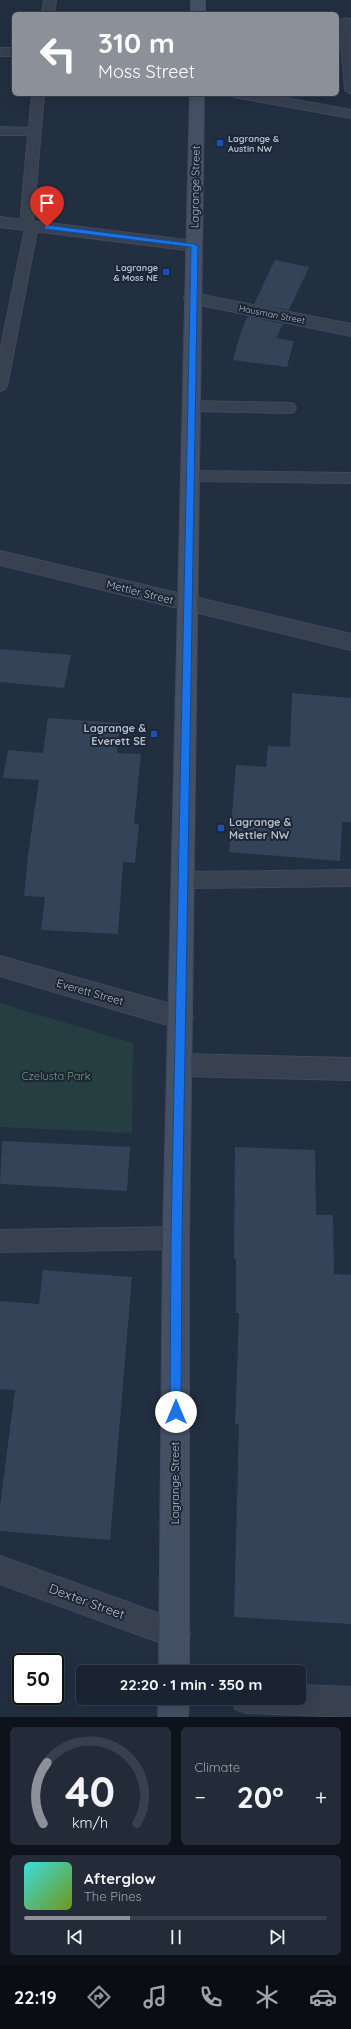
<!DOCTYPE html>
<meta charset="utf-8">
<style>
body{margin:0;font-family:Quicksand,sans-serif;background:#232b39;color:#f1f3f6;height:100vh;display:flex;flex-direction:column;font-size:15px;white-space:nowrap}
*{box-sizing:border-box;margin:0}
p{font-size:13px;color:#9fa4ab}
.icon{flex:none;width:22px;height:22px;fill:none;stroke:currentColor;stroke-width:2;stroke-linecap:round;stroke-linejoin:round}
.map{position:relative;height:1717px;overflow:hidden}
.sheet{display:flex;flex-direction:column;gap:10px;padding:10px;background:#0e131b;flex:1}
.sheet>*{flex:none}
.top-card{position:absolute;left:12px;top:12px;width:327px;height:84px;border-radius:6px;box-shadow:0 4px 16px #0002,0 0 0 1px #38404d;background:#8c9099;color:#fff;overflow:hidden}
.speed{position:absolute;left:12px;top:1653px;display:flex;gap:8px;font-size:20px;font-weight:700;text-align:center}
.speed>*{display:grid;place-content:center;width:52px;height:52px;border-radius:50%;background:#1a2331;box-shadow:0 4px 16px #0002,0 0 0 1px #38404d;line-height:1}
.speed .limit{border:2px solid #111;border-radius:6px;background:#fff;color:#111}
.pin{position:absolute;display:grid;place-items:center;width:34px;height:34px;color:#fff;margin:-41px -17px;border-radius:50% 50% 50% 0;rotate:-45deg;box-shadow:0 0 4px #0007}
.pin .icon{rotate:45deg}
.me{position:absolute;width:44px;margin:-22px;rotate:0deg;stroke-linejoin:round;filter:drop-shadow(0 0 3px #0008)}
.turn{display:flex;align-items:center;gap:14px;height:84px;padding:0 20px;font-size:18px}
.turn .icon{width:52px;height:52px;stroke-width:2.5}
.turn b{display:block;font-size:28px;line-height:34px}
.big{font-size:30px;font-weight:700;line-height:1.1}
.sheet .card{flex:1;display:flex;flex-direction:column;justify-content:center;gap:6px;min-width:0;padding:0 14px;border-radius:6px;background:#232b39}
.sheet .dial{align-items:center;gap:0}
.dial svg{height:104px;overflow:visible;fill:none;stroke:#38404d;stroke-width:7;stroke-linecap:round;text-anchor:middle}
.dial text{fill:#f1f3f6;stroke:none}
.song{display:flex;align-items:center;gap:12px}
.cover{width:48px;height:48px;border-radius:6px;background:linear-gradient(135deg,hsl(180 70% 55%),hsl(80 70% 35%))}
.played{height:4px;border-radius:2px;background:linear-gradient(90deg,#8c9099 35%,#38404d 35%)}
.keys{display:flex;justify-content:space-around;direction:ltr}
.heat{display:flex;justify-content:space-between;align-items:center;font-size:22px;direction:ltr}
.sheet .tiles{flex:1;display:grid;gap:10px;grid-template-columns:1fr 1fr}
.card:last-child{grid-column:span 2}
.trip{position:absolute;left:76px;top:1665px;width:230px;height:40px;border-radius:6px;background:#1a2331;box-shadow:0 4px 16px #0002,0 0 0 1px #38404d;font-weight:700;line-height:40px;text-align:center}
.tab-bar{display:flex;height:64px;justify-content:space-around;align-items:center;background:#0a0e14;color:#9fa4ab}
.tab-bar .icon{width:28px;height:28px}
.tab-bar .selected{color:#8c9099}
.tab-bar b{font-size:18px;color:#f1f3f6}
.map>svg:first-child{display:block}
</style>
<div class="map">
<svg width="351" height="1717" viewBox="0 0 351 1717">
<rect width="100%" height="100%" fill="#222f41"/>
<path fill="#253e42" d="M0,1003L133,1043L132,1133L0,1127Z"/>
<path fill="#344357" d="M275,260L309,267L289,310L254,304Z
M248,316L283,324L276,338L294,341L287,367L233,360L242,329Z
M0,649L71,655L64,688L0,682Z
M292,693L351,698V822H342L340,861L229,852L236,765L266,767L268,746L290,747Z
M48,718L120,723L117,753L141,754L134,824H139L135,863L123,862L118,934L41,930L45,897L24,896L28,855L39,780L3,778L8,750L43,753Z
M2,1141L130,1147L127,1191L0,1184Z
M235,1147L315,1150L316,1215H333L334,1274L351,1275V1624L234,1617L239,1424H235L239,1313H236V1259H234Z
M43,1270L132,1277L110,1540L0,1531V1506L15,1390L0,1389V1301L39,1304Z"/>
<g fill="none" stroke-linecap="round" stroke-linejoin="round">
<defs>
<path id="service" d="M44,0H56L54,14H42Z
M345,18L351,19V94L345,90L339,21Z
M32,94H44L33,222L38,226L7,386L5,389L0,391V351L25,229L20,225L28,135H0V127L29,128Z
M191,401L289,403L294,404L296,408L294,412L289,413L191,411L186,410L184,406L186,402Z
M190,471L351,473V483L190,481L185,480L183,476L185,472Z
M351,870V886L183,888L177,886L174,880L177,874L183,872Z
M176,1227L183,1231L187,1238L183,1245L176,1249L0,1252V1230Z"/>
<path id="minor" d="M0,48H14V56H0Z
M232,94H264L351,110V118L239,98L234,97Z
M0,217L194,241L200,242L202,246L200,250L194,251L0,227Z
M192,293L351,324V336L186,302L184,298L186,294Z
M0,551L351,634V650L0,565Z
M0,956L181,1007L189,1010L193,1018L189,1026L181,1029L0,976Z
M180,1054L351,1058V1080L180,1076L172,1073L168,1065L172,1057Z
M0,1556L185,1623L190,1633L185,1643L175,1648L0,1584Z
M299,1685L351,1687V1717L246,1713L235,1709L231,1698H299Z"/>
<path id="secondary" d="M191,0H205V14H191Z
M190,94H204L189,1238V1672H159L163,1238Z
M159,1698H189L188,1717H158Z"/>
</defs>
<use href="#service" stroke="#404a59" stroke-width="2"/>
<use href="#minor" stroke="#404a59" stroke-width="2"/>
<use href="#secondary" stroke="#404a59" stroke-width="2"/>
<use href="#service" fill="#374150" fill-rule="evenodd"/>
<use href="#minor" fill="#374150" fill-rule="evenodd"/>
<use href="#secondary" fill="#445064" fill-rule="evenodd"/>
</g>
<path fill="#1a73e8" stroke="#114b97" d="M47,225L194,244L198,246L182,1238L181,1412L180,1416L176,1417L171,1416L170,1412L171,1238L191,247L45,229L44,227Z"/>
<g fill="#1a4fb4" stroke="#1c2635" stroke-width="1.5">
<rect x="216" y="139" width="8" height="8" rx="2"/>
<rect x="162" y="268" width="8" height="8" rx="2"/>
<rect x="150" y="730" width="8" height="8" rx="2"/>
<rect x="217" y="824" width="8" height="8" rx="2"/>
</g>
<g text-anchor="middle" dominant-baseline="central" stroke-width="4" stroke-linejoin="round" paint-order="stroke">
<g font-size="9" font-weight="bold" fill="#b3bccb" stroke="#1c2635" text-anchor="start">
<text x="228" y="138">Lagrange &amp;<tspan x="228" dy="10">Austin NW</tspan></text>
<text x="158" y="267" text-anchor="end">Lagrange<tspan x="158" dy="10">&amp; Moss NE</tspan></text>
</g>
<g font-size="9" fill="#b3bccb" stroke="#1c2635">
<text transform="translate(272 314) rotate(11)">Hausman Street</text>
</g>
<g font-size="11" fill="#b3bccb" stroke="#1c2635">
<text transform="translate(195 187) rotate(-89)">Lagrange Street</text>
<text transform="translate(140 592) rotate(14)">Mettler Street</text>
<text transform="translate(90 992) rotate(16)">Everett Street</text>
<text transform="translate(175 1483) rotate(-90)">Lagrange Street</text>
</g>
<g font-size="11" font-weight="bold" fill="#b3bccb" stroke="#1c2635" text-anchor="end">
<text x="146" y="728">Lagrange &amp;<tspan x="146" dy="13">Everett SE</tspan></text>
<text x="229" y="822" text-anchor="start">Lagrange &amp;<tspan x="229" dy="13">Mettler NW</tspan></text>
</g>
<g font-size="11" fill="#689e74" stroke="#1c2635">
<text x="56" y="1076">Czelusta Park</text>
</g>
<g font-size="13" fill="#b3bccb" stroke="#1c2635">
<text transform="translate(87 1601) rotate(20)">Dexter Street</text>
</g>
</g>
</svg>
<div class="speed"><div class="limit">50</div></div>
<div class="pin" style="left:47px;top:227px;background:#d93025"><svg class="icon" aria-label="arrive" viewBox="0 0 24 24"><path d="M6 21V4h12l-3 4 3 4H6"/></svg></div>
<svg class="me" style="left:176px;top:1412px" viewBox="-20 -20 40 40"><circle r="19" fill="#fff"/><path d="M0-13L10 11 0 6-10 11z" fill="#1a73e8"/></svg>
<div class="trip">22:20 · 1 min · 350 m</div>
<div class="top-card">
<div class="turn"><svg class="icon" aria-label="left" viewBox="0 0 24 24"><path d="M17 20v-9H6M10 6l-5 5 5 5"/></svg><div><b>310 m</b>Moss Street</div></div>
</div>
</div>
<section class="sheet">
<div class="tiles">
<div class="card dial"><svg viewBox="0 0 100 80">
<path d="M14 69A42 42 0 1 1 86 69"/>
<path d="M14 69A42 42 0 0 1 17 22" stroke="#8c9099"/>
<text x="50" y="56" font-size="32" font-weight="700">40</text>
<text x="50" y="72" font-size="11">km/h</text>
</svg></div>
<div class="card"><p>Climate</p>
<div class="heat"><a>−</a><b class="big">20°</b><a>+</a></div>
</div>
<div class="card">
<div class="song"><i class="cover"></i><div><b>Afterglow</b><p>The Pines</p></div></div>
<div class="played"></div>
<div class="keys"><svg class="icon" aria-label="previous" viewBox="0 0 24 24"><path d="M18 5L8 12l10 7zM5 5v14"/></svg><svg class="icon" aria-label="pause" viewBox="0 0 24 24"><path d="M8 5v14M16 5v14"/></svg><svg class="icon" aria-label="next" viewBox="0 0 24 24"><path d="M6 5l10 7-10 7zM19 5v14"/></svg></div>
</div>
</div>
</section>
<nav class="tab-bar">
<b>22:19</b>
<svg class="icon selected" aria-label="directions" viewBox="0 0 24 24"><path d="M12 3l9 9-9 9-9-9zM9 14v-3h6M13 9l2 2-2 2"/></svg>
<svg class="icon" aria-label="music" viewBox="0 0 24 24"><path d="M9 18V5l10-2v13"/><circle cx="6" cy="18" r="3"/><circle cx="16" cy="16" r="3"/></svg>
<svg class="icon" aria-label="phone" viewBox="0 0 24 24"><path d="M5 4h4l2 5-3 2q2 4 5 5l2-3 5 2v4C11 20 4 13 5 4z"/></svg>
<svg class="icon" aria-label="climate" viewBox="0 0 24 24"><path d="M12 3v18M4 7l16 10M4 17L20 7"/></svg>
<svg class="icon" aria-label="car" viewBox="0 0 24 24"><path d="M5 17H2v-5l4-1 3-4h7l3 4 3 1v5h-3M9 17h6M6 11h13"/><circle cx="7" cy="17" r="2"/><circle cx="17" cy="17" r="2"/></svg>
</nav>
